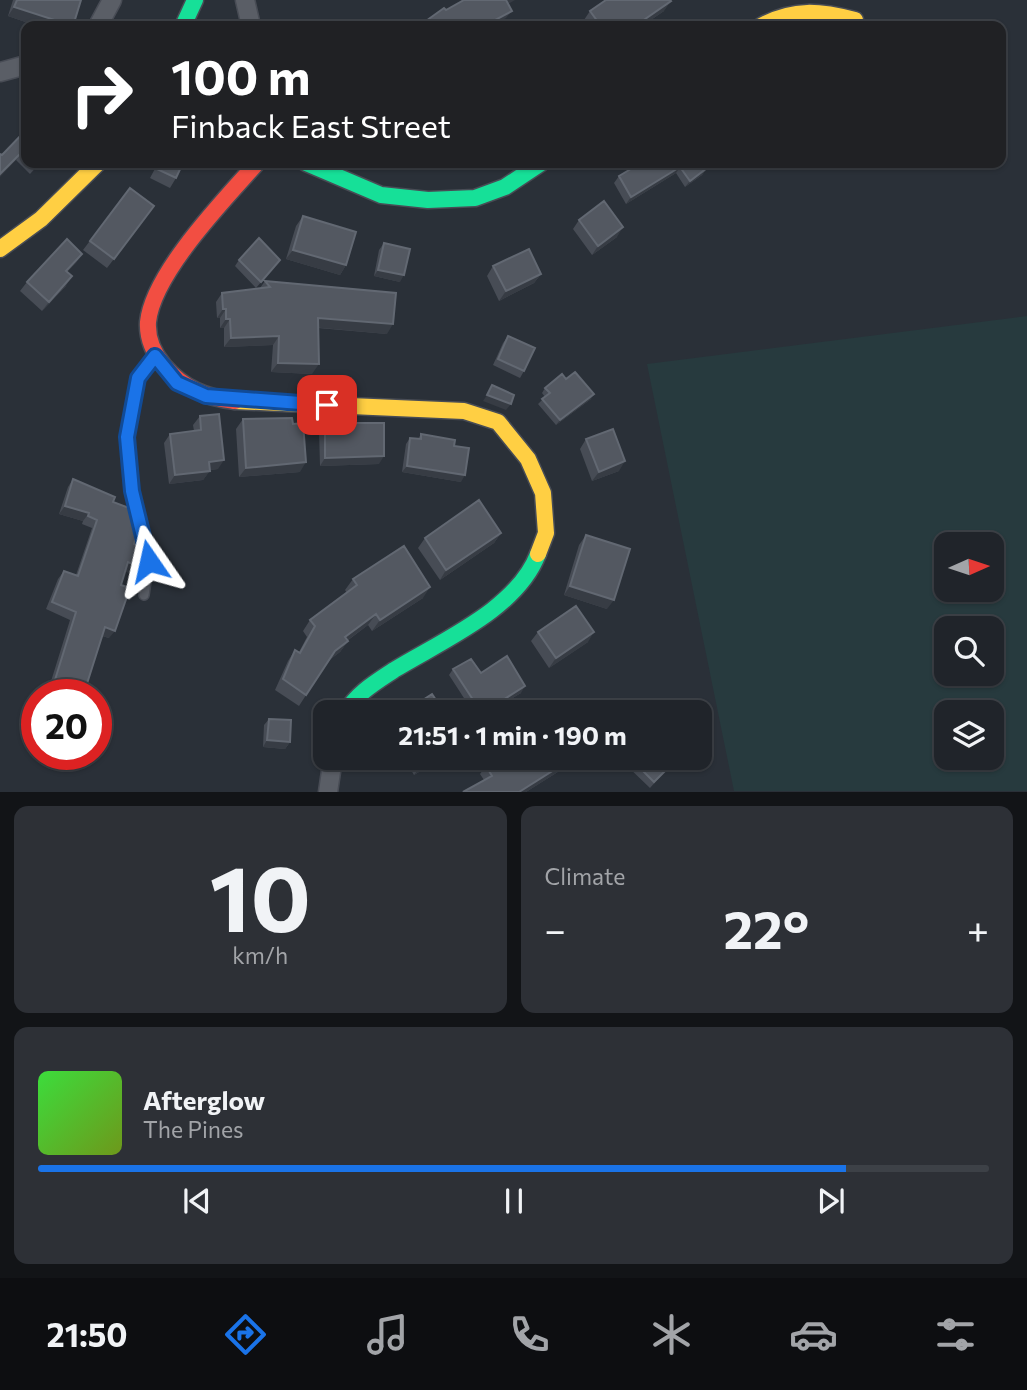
<!DOCTYPE html>
<meta charset="utf-8">
<style>
body{margin:0;font-family:Commissioner,sans-serif;background:#2d3036;color:#f1f3f6;height:100vh;display:flex;flex-direction:column;font-size:26px;white-space:nowrap}
*{box-sizing:border-box;margin:0}
p{font-size:23px;color:#a2a4a8}
.icon{flex:none;width:38px;height:38px;fill:none;stroke:currentColor;stroke-width:2;stroke-linecap:round;stroke-linejoin:round}
.map{position:relative;height:792px;overflow:hidden}
.drawer{display:flex;flex-direction:column;gap:14px;padding:14px;background:#121417;flex:1}
.drawer>*{flex:none}
.hud{position:absolute;left:21px;top:21px;width:985px;height:147px;border-radius:14px;box-shadow:0 2px 5px #0004,0 0 0 2px #3d4147;background:#202124;color:#fff;overflow:hidden}
.needle{width:46px;rotate:87deg}
.fabs{position:absolute;left:934px;top:532px;display:grid;gap:14px}
.fabs a{display:grid;place-items:center;width:70px;height:70px;border-radius:14px;background:#20242a;box-shadow:0 2px 5px #0004,0 0 0 2px #3d4147;font-size:35px}
.speed{position:absolute;left:21px;top:679px;display:flex;gap:14px;font-size:35px;font-weight:700;text-align:center}
.speed>*{display:grid;place-content:center;width:91px;height:91px;border-radius:50%;background:#20242a;box-shadow:0 2px 5px #0004,0 0 0 2px #3d4147;line-height:1}
.speed .limit{border:10px solid #d22;background:#fff;color:#111}
.pin{position:absolute;display:grid;place-items:center;width:60px;height:60px;color:#fff;margin:-30px;border-radius:14px;box-shadow:0 4px 10px #0006}
.me{position:absolute;width:77px;margin:-38px;rotate:349deg;stroke-linejoin:round;filter:drop-shadow(0 0 5px #0008)}
.turn{display:flex;align-items:center;gap:24px;height:147px;padding:0 35px;font-size:32px}
.turn .icon{width:91px;height:91px;stroke-width:2.5}
.turn b{display:block;font-size:49px;line-height:60px}
.big{font-size:52px;font-weight:700;line-height:1.1}
.drawer .card{flex:1;display:flex;flex-direction:column;justify-content:center;gap:10px;min-width:0;padding:0 24px;border-radius:14px;background:#2d3036}
.drawer .dial{align-items:center;gap:0}
.dial b{font-size:91px;line-height:1}
.song{display:flex;align-items:center;gap:21px}
.cover{width:84px;height:84px;border-radius:10px;background:linear-gradient(135deg,hsl(120 70% 55%),hsl(80 70% 35%))}
.played{height:7px;border-radius:4px;background:linear-gradient(90deg,#1a73e8 85%,#3d4147 85%)}
.keys{display:flex;justify-content:space-around;direction:ltr}
.heat{display:flex;justify-content:space-between;align-items:center;font-size:38px;direction:ltr}
.drawer .tiles{flex:1;display:grid;gap:14px;grid-template-columns:1fr 1fr}
.card:last-child{grid-column:span 2}
.trip{position:absolute;left:313px;top:700px;width:399px;height:70px;border-radius:14px;background:#20242a;box-shadow:0 2px 5px #0004,0 0 0 2px #3d4147;font-weight:700;line-height:70px;text-align:center}
.dock{display:flex;height:112px;justify-content:space-around;align-items:center;background:#0d0e11;color:#a2a4a8}
.dock .icon{width:49px;height:49px}
.dock .active{color:#1a73e8}
.dock b{font-size:32px;color:#f1f3f6}
.map>svg:first-child{display:block}
</style>
<div class="map">
<svg width="1027" height="792" viewBox="0 0 1027 792">
<rect width="100%" height="100%" fill="#2a3038"/>
<path fill="#273a3e" fill-rule="evenodd" d="M1027,316V791H734L647,364ZM947,544H992V590H947ZM947,628H992V674H947ZM947,712H992V758H947Z"/>
<g fill="none" stroke-linecap="round" stroke-linejoin="round">
<defs>
<path id="lane" d="M144,595L149,561L132,491L127,437L138,378L154,357"/>
<path id="street" d="M245,0L251,26
M98,26L112,0
M0,72L26,65
M328,792L333,758"/>
<path id="fast" d="M183,26L195,0
M306,163L381,195L428,200L475,198L505,187L541,163
M346,712C357,693 376,682 394,670C443,640 517,609 538,554"/>
<path id="slow" d="M761,26C794,8 820,11 855,20
M0,249L41,219L98,163
M235,401L464,411L498,422L528,459L543,493L546,533L538,554"/>
<path id="jam" d="M235,401C206,398 183,388 164,366C154,354 147,338 148,322C153,273 225,199 257,163"/>
</defs>
<use href="#lane" stroke="#484c55" stroke-width="12"/>
<use href="#street" stroke="#484c55" stroke-width="21"/>
<use href="#fast" stroke="#484c55" stroke-width="19"/>
<use href="#slow" stroke="#484c55" stroke-width="19"/>
<use href="#jam" stroke="#484c55" stroke-width="19"/>
<use href="#lane" stroke="#5a5e66" stroke-width="9"/>
<use href="#street" stroke="#5a5e66" stroke-width="18"/>
<use href="#fast" stroke="#16e098" stroke-width="16"/>
<use href="#slow" stroke="#ffcf43" stroke-width="16"/>
<use href="#jam" stroke="#f24e42" stroke-width="16"/>
</g>
<path fill="#474c55" d="M13,0H81L73,26H37L8,16Z
M590,11H664L642,26H588L584,20Z
M26,130V163H40L30,174L16,160L2,155Z
M158,163H183L176,178L170,188L150,178Z
M369,163H383L379,169Z
M660,163L707,168L702,175L685,187L676,173L626,204L614,183L619,176L650,168Z
M130,188L147,216L107,268L83,250Z
M303,216L346,265L340,275L286,259L296,226Z
M579,220L617,237L592,255L573,229Z
M384,243L400,282L374,276L379,250Z
M82,254L67,272L66,286L42,311L20,291L27,282Z
M239,260L275,266L256,288L235,266Z
M493,266L541,274L534,283L499,301L487,276Z
M265,281L387,334L318,328L312,374L271,372L273,345L224,347V328H220V318H217L216,302L222,293L260,288Z
M508,336L524,371L520,378L493,365L503,343Z
M566,379L591,399L556,425L538,404L545,397L542,393L545,388Z
M200,416L218,469L210,470L203,480L169,484L164,443L170,434L194,431L193,425Z
M243,419L300,472L239,477L236,429Z
M325,423L379,464L320,466L319,431Z
M421,434L454,446L461,482L402,472L406,444L410,438L418,439Z
M586,439L619,471L592,481L580,449Z
M73,479L113,502L134,544L136,576L125,571L121,585L109,638L102,636L48,691L70,620L46,609L58,579L64,571L76,575L92,528L82,524L83,521L59,514L68,487Z
M501,533L494,543L440,580L418,548L425,538Z
M586,535L607,609L564,595L579,545Z
M353,579L423,598L372,631L368,625L347,641H348L340,652L328,661L299,706L275,690L288,661L295,650L299,652L307,637L303,631L310,620L347,593L345,590Z
M538,632L588,642L549,668L531,641Z
M453,669L481,673L521,693L489,712H473L449,675Z
M418,703L444,712H412Z
M269,719L290,742L285,749L263,747L264,725Z
M404,758H440L439,760L414,775Z
M580,758L526,792H463L484,780L480,774L486,766Z
M632,758L666,770L650,788L626,765Z"/>
<path fill="#373c44" d="M507,0H515L501,8Z
M671,1L664,11L642,26H635Z
M14,7L72,26H37L8,16Z
M512,11L506,18L492,26H484Z
M23,151L16,160L0,177V174Z
M680,167L676,173L626,204L631,197Z
M707,168L702,175L685,187L690,181Z
M623,227L617,237L592,255L598,246Z
M293,250L346,265L340,275L286,259Z
M82,254L76,263L60,280L66,271Z
M378,270L404,275L400,282L374,276Z
M541,274L534,283L499,301L506,291Z
M72,276L66,286L42,311L49,302Z
M223,309H226L220,318H217Z
M318,318L393,324L387,334L312,327Z
M226,319H230L224,328H220Z
M279,336L273,345L224,347L231,338Z
M278,363L319,364L312,374L271,372Z
M594,394L591,399L556,425L560,420Z
M487,395L511,404L506,410L483,401Z
M384,456L379,464L320,466L325,458Z
M224,460L218,469L202,471L209,462Z
M625,461L619,471L592,481L599,472Z
M306,462L300,472L239,477L246,468Z
M407,466L465,475L461,482L402,472Z
M210,471L203,480L169,484L175,475Z
M65,506L89,513L83,521L59,514Z
M501,533L494,543L440,580L446,570Z
M128,562L142,568L136,576L122,570Z
M570,586L614,600L607,609L564,595Z
M430,587L423,598L372,631L380,620Z
M376,614L368,625L337,648L345,637Z
M105,627L115,631L109,638L99,635Z
M594,632L588,642L549,668L556,658Z
M348,641L340,652L327,662L335,651Z
M54,683L84,693L82,695H60L48,691Z
M525,686L521,693L489,712H484Z
M267,740L290,742L285,749L263,747Z
M435,758H440L439,760L414,775L420,767Z
M573,758H580L526,792H519Z"/>
<path fill="#535861" stroke="#626872" stroke-width="2" d="M17,0H81L73,26L14,7Z
M464,0H507H506L512,11L484,26H419L444,8L446,10Z
M606,0H670L671,1L635,26H601L590,11Z
M26,130V154L23,151L0,174V154L2,155Z
M160,163H183L176,178L157,169Z
M641,163H646L650,168L660,163H704L707,168L690,181L680,167L631,197L619,176Z
M130,188L154,206L114,259L90,241Z
M604,201L623,227L598,246L579,220Z
M303,216L356,232L346,265L293,250Z
M259,238L280,260L261,282L239,260Z
M67,239L82,254L66,271L72,276L49,302L27,282Z
M384,243L410,249L404,275L378,270Z
M529,249L541,274L506,291L493,266Z
M265,281L396,293L393,324L318,318L319,364L278,363L279,336L231,338L230,319H226V309H223L222,293L270,287Z
M508,336L535,348L524,371L498,359Z
M575,372L594,394L560,420L542,399L550,393L545,388L562,374L566,379Z
M492,385L514,395L511,404L487,395Z
M219,414L224,460L209,462L210,471L175,475L170,434L201,430L200,416Z
M292,418L293,424L303,423L306,462L246,468L243,419Z
M325,423H384V456L325,458Z
M613,429L625,461L599,472L586,439Z
M421,434L455,440L454,446L469,448L465,475L407,466L410,438L421,439Z
M73,479L115,497L113,502L137,511L140,523L134,544L146,549L147,553L142,568L128,562L121,585L130,588L115,631L105,627L84,693L54,683L76,612L52,602L64,571L78,576L97,520L88,516L89,513L65,506Z
M479,500L501,533L446,570L425,538Z
M586,535L630,549L614,600L570,586Z
M404,546L430,587L380,620L376,614L345,637L348,641L335,651L306,695L283,679L295,650L300,653L315,626L310,620L357,585L353,579Z
M576,606L594,632L556,658L538,632Z
M507,656L525,686L484,712H481L453,669L471,659L481,673Z
M432,694L444,712H416L421,709L418,703Z
M617,704L620,712H595Z
M269,719L291,720L290,742L267,740Z
M415,758H435L420,767Z
M498,758H573L519,792H463L492,776L486,766Z
M632,758H653L666,770L654,782L631,759Z"/>
<g fill="none" stroke-linecap="round" stroke-linejoin="round">
<defs>
<path id="route" d="M149,561L132,491L127,437L138,378L155,356L177,383L206,396L327,405"/>
</defs>
<use href="#route" stroke="#114b97" stroke-width="18"/>
<use href="#route" stroke="#1a73e8" stroke-width="12"/>
</g>
</svg>
<div class="fabs">
<a><svg class="needle" viewBox="-14 -14 28 28"><path d="M0-13l5 13h-10z" fill="#e53935"/><path d="M0 13l5-13h-10z" fill="#a2a4a8"/></svg></a>
<a><svg class="icon" aria-label="search" viewBox="0 0 24 24"><circle cx="10" cy="10" r="6"/><path d="M15 15l6 6"/></svg></a>
<a><svg class="icon" aria-label="layers" viewBox="0 0 24 24"><path d="M12 4l9 5-9 5-9-5zM3 14l9 5 9-5"/></svg></a>
</div>
<div class="speed"><div class="limit">20</div></div>
<div class="pin" style="left:327px;top:405px;background:#d93025"><svg class="icon" aria-label="arrive" viewBox="0 0 24 24"><path d="M6 21V4h12l-3 4 3 4H6"/></svg></div>
<svg class="me" style="left:149px;top:561px" viewBox="-20 -20 40 40"><path d="M0-17L14 15 0 8-14 15z" fill="#1a73e8" stroke="#fff" stroke-width="4"/></svg>
<div class="trip">21:51 · 1 min · 190 m</div>
<div class="hud">
<div class="turn"><svg class="icon" aria-label="right" viewBox="0 0 24 24"><path d="M7 20v-9h11M14 6l5 5-5 5"/></svg><div><b>100 m</b>Finback East Street</div></div>
</div>
</div>
<section class="drawer">
<div class="tiles">
<div class="card dial"><b>10</b><p>km/h</p></div>
<div class="card"><p>Climate</p>
<div class="heat"><a>−</a><b class="big">22°</b><a>+</a></div>
</div>
<div class="card">
<div class="song"><i class="cover"></i><div><b>Afterglow</b><p>The Pines</p></div></div>
<div class="played"></div>
<div class="keys"><svg class="icon" aria-label="previous" viewBox="0 0 24 24"><path d="M18 5L8 12l10 7zM5 5v14"/></svg><svg class="icon" aria-label="pause" viewBox="0 0 24 24"><path d="M8 5v14M16 5v14"/></svg><svg class="icon" aria-label="next" viewBox="0 0 24 24"><path d="M6 5l10 7-10 7zM19 5v14"/></svg></div>
</div>
</div>
</section>
<nav class="dock">
<b>21:50</b>
<svg class="icon active" aria-label="directions" viewBox="0 0 24 24"><path d="M12 3l9 9-9 9-9-9zM9 14v-3h6M13 9l2 2-2 2"/></svg>
<svg class="icon" aria-label="music" viewBox="0 0 24 24"><path d="M9 18V5l10-2v13"/><circle cx="6" cy="18" r="3"/><circle cx="16" cy="16" r="3"/></svg>
<svg class="icon" aria-label="phone" viewBox="0 0 24 24"><path d="M5 4h4l2 5-3 2q2 4 5 5l2-3 5 2v4C11 20 4 13 5 4z"/></svg>
<svg class="icon" aria-label="climate" viewBox="0 0 24 24"><path d="M12 3v18M4 7l16 10M4 17L20 7"/></svg>
<svg class="icon" aria-label="car" viewBox="0 0 24 24"><path d="M5 17H2v-5l4-1 3-4h7l3 4 3 1v5h-3M9 17h6M6 11h13"/><circle cx="7" cy="17" r="2"/><circle cx="17" cy="17" r="2"/></svg>
<svg class="icon" aria-label="filters" viewBox="0 0 24 24"><path d="M4 7h16M4 17h16"/><circle cx="9" cy="7" r="2"/><circle cx="15" cy="17" r="2"/></svg>
</nav>
